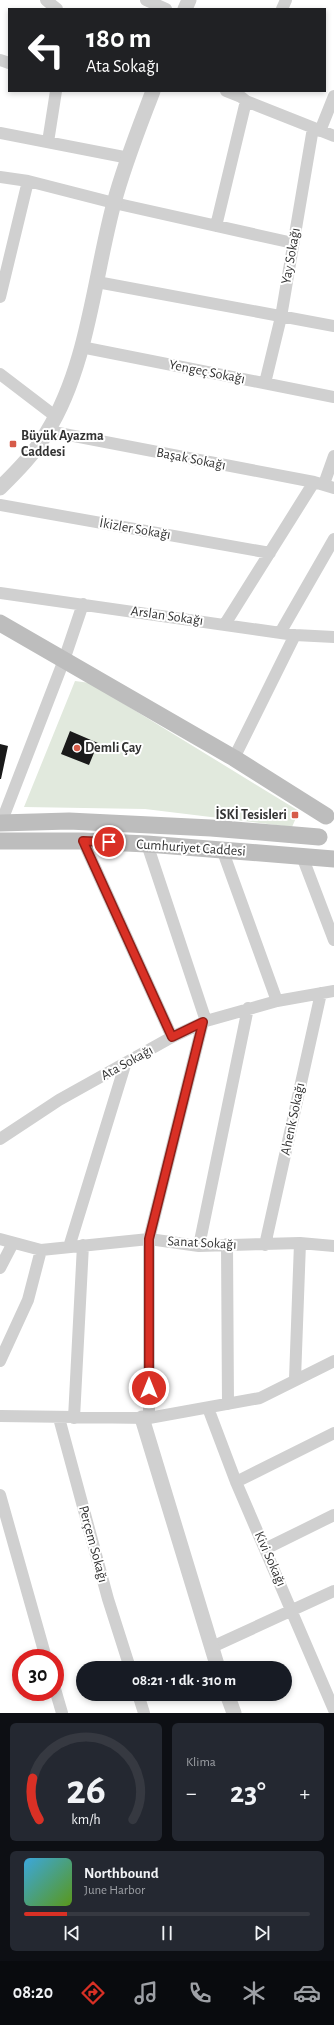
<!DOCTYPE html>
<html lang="tr">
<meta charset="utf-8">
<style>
body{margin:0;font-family:"Alegreya Sans",sans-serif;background:#242831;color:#f1f3f6;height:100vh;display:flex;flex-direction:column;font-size:15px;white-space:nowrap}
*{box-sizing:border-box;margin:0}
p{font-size:13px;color:#9ea1a6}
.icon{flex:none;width:22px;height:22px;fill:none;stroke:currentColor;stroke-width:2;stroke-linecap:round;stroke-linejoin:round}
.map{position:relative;height:1713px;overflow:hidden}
.drawer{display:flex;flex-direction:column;gap:10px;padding:10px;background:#0d0f14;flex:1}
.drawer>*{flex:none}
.banner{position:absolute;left:8px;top:8px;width:318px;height:84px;border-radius:0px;box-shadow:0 2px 6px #0003;background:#202124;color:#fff;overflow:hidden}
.speed{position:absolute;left:12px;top:1649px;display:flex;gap:8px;font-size:20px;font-weight:700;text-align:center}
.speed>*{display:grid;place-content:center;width:52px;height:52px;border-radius:50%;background:#171b24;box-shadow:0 2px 6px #0003;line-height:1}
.speed .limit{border:6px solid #d22;background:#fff;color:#111}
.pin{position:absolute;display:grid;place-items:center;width:34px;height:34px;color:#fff;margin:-17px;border:2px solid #fff;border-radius:50%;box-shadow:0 1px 4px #0007}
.me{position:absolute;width:44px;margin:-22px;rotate:0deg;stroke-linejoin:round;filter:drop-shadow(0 0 3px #0008)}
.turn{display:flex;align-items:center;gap:14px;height:84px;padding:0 12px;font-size:18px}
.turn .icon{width:52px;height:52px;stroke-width:2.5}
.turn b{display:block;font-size:28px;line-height:34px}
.big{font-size:30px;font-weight:700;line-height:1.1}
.drawer .tile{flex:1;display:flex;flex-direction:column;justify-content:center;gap:6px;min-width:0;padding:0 14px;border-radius:6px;background:#242831}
.drawer .dial{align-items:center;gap:0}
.dial svg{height:104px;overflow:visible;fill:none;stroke:#363941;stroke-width:7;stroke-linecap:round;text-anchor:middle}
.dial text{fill:#f1f3f6;stroke:none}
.song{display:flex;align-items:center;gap:12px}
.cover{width:48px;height:48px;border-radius:6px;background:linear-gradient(135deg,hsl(200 70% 55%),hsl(90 70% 35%))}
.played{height:4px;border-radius:2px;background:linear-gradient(90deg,#d93025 15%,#363941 15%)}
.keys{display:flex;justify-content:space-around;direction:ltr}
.heat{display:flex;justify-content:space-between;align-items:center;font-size:22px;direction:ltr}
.drawer .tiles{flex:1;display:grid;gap:10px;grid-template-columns:1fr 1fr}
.tile:last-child{grid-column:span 2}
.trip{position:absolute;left:76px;top:1661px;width:216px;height:40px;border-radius:20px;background:#171b24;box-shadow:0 2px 6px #0003;font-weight:700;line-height:40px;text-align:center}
.tabs{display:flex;height:64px;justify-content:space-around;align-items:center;background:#090b0e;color:#9ea1a6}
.tabs .icon{width:28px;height:28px}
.tabs .current{color:#d93025}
.tabs b{font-size:18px;color:#f1f3f6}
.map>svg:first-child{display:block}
</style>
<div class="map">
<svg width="334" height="1713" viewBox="0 0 334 1713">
<rect width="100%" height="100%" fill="#fff"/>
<path fill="#e1e9dd" d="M75,681L90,683L299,811L292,827L145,809L24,807Z"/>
<path fill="#1a1a1a" d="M70,731L98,743L89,765L61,754Z
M0,744L8,746L1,779H0Z"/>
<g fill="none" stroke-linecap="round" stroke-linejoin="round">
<path stroke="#d0d0d0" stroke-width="12" d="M46,0L57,9
M146,0L166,9
M282,9L286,0
M0,60L9,63
M226,91L241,97L246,101L334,136
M320,131L334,96
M0,133L129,158
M48,142L56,91
M0,177L28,181L114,203L293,243
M216,226L246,101
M97,282L334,326
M0,297L28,181
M81,347L334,397
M0,374L55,416
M265,383L281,317L313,128
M48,431L314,482L334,488
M324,484L334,456
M0,505L270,553
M0,593L295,635L334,637
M225,624L314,482
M280,633L334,539
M234,758L295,635
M1,823L64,660L83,604
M83,841L172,1037
M147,844L206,1021
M222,849L277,1001
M302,856L334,940
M0,1139L59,1100L172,1037L206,1021L277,1001L334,991
M0,1239L41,1250L149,1239L199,1246L300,1243L334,1246
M227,1244L228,1404
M265,1245L321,993
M199,1246L248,1008
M69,1247L125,1065
M0,1268L13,1243
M0,1361L28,1300L41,1250
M295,1379L300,1243
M208,1408L236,1482L334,1710
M0,1416L149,1418L260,1398L334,1361
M59,1418L108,1599L130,1668
M74,1418L83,1245
M149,1418V1239L203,1022
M236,1482L334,1433
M0,1495L46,1658
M265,1549L334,1515
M212,1647L334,1591
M55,1689L62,1713
M138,1694L144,1713"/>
<path stroke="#d0d0d0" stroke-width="15" d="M185,9L189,0
M0,488C17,471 35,453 47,432C88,366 94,277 114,203C124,165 139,128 153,91
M142,1418L218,1668
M227,1694L234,1713"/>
<path stroke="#bdbdbd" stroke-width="17" d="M0,623L234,758L326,816
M0,823L69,821L211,828L319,837
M0,841H83L147,844L334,859"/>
</g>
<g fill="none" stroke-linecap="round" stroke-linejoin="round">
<defs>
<path id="route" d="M109,842L83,841L172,1037L203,1022L149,1239V1388"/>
</defs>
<use href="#route" stroke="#8d1f18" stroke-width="10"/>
<use href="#route" stroke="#d93025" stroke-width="7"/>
</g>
<g fill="#d65b49" stroke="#fff" stroke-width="1.5">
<rect x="9" y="440" width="8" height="8" rx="2"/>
<circle cx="77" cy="748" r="4"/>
<rect x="291" y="811" width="8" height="8" rx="2"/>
</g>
<g text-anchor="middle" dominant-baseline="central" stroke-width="4" stroke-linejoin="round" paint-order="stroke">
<g font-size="14" fill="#333" stroke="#fff">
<text transform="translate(291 256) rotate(-80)">Yay Sokağı</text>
<text transform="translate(207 372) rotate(11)">Yengeç Sokağı</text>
<text transform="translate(191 459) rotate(11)">Başak Sokağı</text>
<text transform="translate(135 529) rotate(10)">İkizler Sokağı</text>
<text transform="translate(167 616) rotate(8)">Arslan Sokağı</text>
<text transform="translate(191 848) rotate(4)">Cumhuriyet Caddesi</text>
<text transform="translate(127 1063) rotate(-29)">Ata Sokağı</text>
<text transform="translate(293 1119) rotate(-78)">Ahenk Sokağı</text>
<text transform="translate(202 1243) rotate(3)">Sanat Sokağı</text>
<text transform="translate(93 1544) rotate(75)">Perçem Sokağı</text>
<text transform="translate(270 1559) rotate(66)">Kivi Sokağı</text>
</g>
<g font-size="14" font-weight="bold" fill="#333" stroke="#fff" text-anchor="start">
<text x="21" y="436">Büyük Ayazma<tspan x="21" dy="16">Caddesi</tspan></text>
<text x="85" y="748">Demli Çay</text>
<text x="287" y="815" text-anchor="end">İSKİ Tesisleri</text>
</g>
</g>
</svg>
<div class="speed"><div class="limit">30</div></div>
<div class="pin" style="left:109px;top:842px;background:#d93025"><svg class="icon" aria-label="arrive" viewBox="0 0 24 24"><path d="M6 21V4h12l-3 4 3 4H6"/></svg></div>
<svg class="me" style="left:149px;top:1388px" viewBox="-20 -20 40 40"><circle r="17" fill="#d93025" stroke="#fff" stroke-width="3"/><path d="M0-11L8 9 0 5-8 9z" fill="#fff"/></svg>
<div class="trip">08:21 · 1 dk · 310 m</div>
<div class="banner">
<div class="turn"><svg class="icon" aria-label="left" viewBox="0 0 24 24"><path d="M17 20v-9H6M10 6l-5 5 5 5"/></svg><div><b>180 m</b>Ata Sokağı</div></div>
</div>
</div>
<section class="drawer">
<div class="tiles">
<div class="tile dial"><svg viewBox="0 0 100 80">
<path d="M14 69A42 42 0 1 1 86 69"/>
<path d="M14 69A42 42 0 0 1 9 37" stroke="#d93025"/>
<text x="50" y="56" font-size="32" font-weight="700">26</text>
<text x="50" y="72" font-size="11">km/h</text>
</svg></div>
<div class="tile"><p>Klima</p>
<div class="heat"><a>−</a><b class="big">23°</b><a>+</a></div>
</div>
<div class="tile">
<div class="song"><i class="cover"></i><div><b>Northbound</b><p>June Harbor</p></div></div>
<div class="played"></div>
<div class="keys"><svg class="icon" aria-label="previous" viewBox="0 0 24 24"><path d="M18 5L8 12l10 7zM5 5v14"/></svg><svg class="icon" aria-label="pause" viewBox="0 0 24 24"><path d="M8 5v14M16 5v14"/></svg><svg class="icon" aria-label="next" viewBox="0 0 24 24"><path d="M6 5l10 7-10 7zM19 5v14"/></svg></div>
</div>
</div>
</section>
<nav class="tabs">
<b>08:20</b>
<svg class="icon current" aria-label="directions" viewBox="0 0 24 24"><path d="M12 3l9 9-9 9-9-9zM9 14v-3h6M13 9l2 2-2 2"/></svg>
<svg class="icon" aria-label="music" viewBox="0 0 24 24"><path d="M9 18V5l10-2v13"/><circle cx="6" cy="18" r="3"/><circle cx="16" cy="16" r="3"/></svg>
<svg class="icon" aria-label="phone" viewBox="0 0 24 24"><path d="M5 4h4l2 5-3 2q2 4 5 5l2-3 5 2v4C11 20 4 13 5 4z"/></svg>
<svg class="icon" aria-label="climate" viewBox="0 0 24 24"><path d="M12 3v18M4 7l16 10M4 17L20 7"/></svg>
<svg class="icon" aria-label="car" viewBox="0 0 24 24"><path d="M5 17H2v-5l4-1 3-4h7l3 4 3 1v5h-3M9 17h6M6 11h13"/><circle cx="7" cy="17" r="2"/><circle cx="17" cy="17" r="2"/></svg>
</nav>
